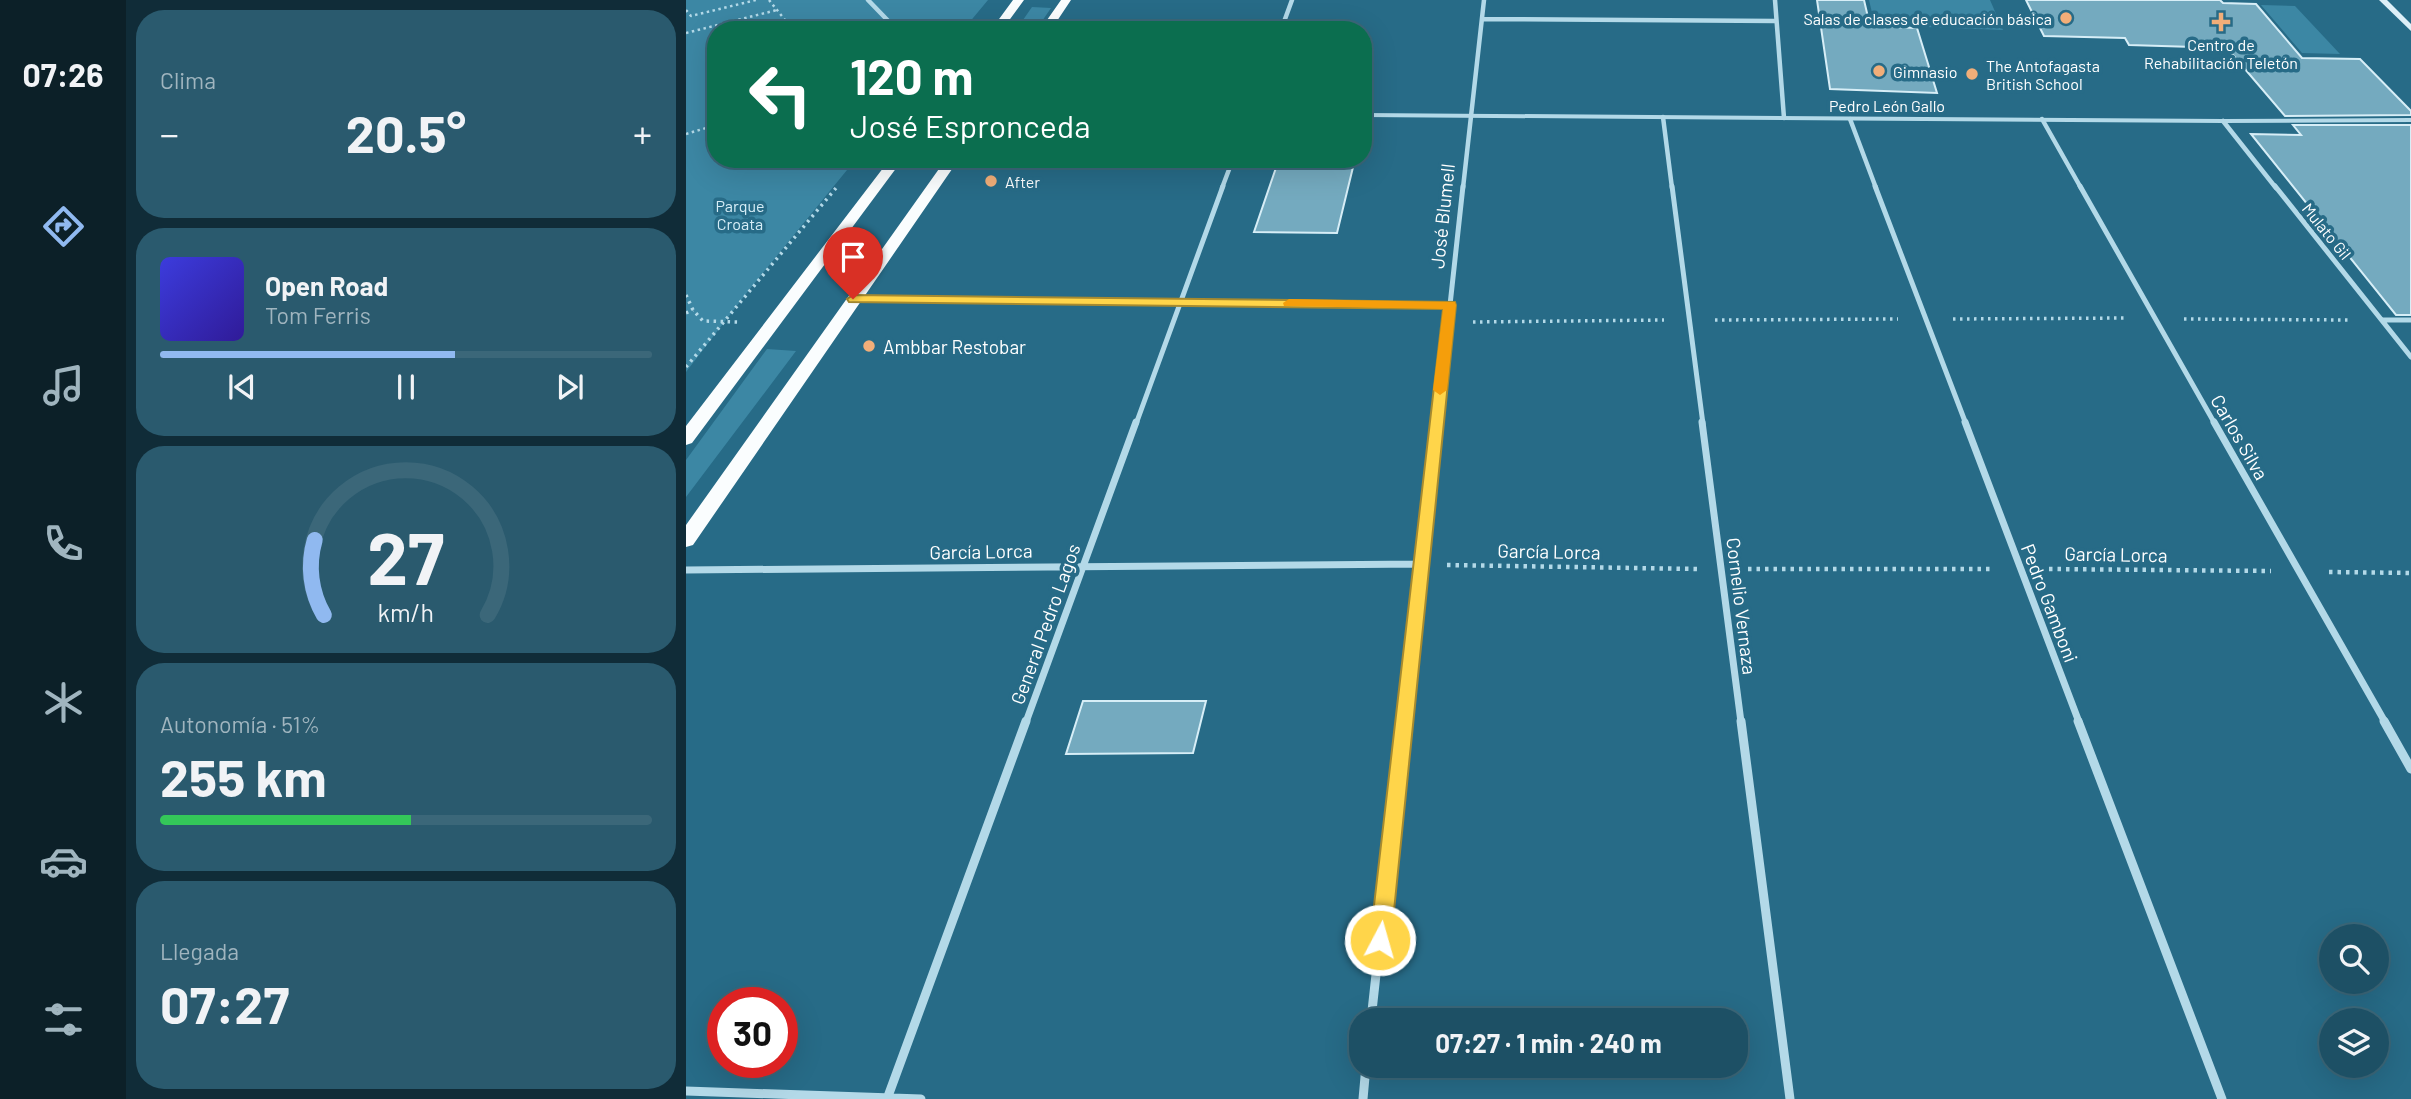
<!DOCTYPE html>
<html lang="es">
<meta charset="utf-8">
<style>
body{margin:0;font-family:Barlow,sans-serif;background:#2a5a6e;color:#f1f3f6;height:100vh;display:flex;flex-direction:column;font-size:26px;white-space:nowrap}
*{box-sizing:border-box;margin:0}
p{font-size:23px;color:#a0b5bf}
.icon{flex:none;width:38px;height:38px;fill:none;stroke:currentColor;stroke-width:2;stroke-linecap:round;stroke-linejoin:round}
.map{position:relative;flex:1;overflow:hidden}
.side{display:flex;flex-direction:column;gap:10px;padding:10px;background:#102c38;width:560px}
.side>*{flex:none}
.guide{position:absolute;left:21px;top:21px;width:665px;height:147px;border-radius:28px;box-shadow:0 7px 28px #0002,0 0 0 2px #3b6779;background:#0b6e4f;color:#fff;overflow:hidden}
.controls{position:absolute;left:1633px;top:924px;display:grid;gap:14px}
.controls a{display:grid;place-items:center;width:70px;height:70px;border-radius:50%;background:#1d5065;box-shadow:0 7px 28px #0002,0 0 0 2px #3b6779;font-size:35px}
.speed{position:absolute;left:21px;top:987px;display:flex;gap:14px;font-size:35px;font-weight:700;text-align:center}
.speed>*{display:grid;place-content:center;width:91px;height:91px;border-radius:50%;background:#1d5065;box-shadow:0 7px 28px #0002,0 0 0 2px #3b6779;line-height:1}
.speed .limit{border:10px solid #d22;background:#fff;color:#111}
.pin{position:absolute;display:grid;place-items:center;width:60px;height:60px;color:#fff;margin:-72px -30px;border-radius:50% 50% 50% 0;rotate:-45deg;box-shadow:0 0 7px #0007}
.pin .icon{rotate:45deg}
.me{position:absolute;width:77px;margin:-38px;rotate:6deg;stroke-linejoin:round;filter:drop-shadow(0 0 5px #0008)}
.turn{display:flex;align-items:center;gap:24px;height:147px;padding:0 28px;font-size:32px}
.turn .icon{width:91px;height:91px;stroke-width:2.5}
.turn b{display:block;font-size:49px;line-height:60px}
.big{font-size:52px;font-weight:700;line-height:1.1}
.side .widget{flex:1;display:flex;flex-direction:column;justify-content:center;gap:10px;min-width:0;padding:0 24px;border-radius:28px;background:#2a5a6e}
.side .dial{align-items:center;gap:0}
.dial svg{height:182px;overflow:visible;fill:none;stroke:#3b6779;stroke-width:7;stroke-linecap:round;text-anchor:middle}
.dial text{fill:#f1f3f6;stroke:none}
.song{display:flex;align-items:center;gap:21px}
.cover{width:84px;height:84px;border-radius:10px;background:linear-gradient(135deg,hsl(240 70% 55%),hsl(250 70% 35%))}
.played{height:7px;border-radius:4px;background:linear-gradient(90deg,#90b9f0 60%,#3b6779 60%)}
.keys{display:flex;justify-content:space-around;direction:ltr}
.heat{display:flex;justify-content:space-between;align-items:center;font-size:38px;direction:ltr}
.charge{height:10px;border-radius:5px;background:linear-gradient(90deg,#34c759 51%,#3b6779 0)}
.trip{position:absolute;left:663px;top:1008px;width:399px;height:70px;border-radius:28px;background:#1d5065;box-shadow:0 7px 28px #0002,0 0 0 2px #3b6779;font-weight:700;line-height:70px;text-align:center}
main{display:flex;flex:1;min-height:0}
.dock{display:flex;flex-direction:column;width:126px;justify-content:space-around;align-items:center;background:#0c2028;color:#a0b5bf}
.dock .icon{width:49px;height:49px}
.dock .current{color:#90b9f0}
.dock b{font-size:32px;color:#f1f3f6}
.map>svg:first-child{display:block}
</style>
<main>
<nav class="dock">
<b>07:26</b>
<svg class="icon current" aria-label="directions" viewBox="0 0 24 24"><path d="M12 3l9 9-9 9-9-9zM9 14v-3h6M13 9l2 2-2 2"/></svg>
<svg class="icon" aria-label="music" viewBox="0 0 24 24"><path d="M9 18V5l10-2v13"/><circle cx="6" cy="18" r="3"/><circle cx="16" cy="16" r="3"/></svg>
<svg class="icon" aria-label="phone" viewBox="0 0 24 24"><path d="M5 4h4l2 5-3 2q2 4 5 5l2-3 5 2v4C11 20 4 13 5 4z"/></svg>
<svg class="icon" aria-label="climate" viewBox="0 0 24 24"><path d="M12 3v18M4 7l16 10M4 17L20 7"/></svg>
<svg class="icon" aria-label="car" viewBox="0 0 24 24"><path d="M5 17H2v-5l4-1 3-4h7l3 4 3 1v5h-3M9 17h6M6 11h13"/><circle cx="7" cy="17" r="2"/><circle cx="17" cy="17" r="2"/></svg>
<svg class="icon" aria-label="filters" viewBox="0 0 24 24"><path d="M4 7h16M4 17h16"/><circle cx="9" cy="7" r="2"/><circle cx="15" cy="17" r="2"/></svg>
</nav>
<section class="side">
<div class="widget"><p>Clima</p>
<div class="heat"><a>−</a><b class="big">20.5°</b><a>+</a></div>
</div>
<div class="widget">
<div class="song"><i class="cover"></i><div><b>Open Road</b><p>Tom Ferris</p></div></div>
<div class="played"></div>
<div class="keys"><svg class="icon" aria-label="previous" viewBox="0 0 24 24"><path d="M18 5L8 12l10 7zM5 5v14"/></svg><svg class="icon" aria-label="pause" viewBox="0 0 24 24"><path d="M8 5v14M16 5v14"/></svg><svg class="icon" aria-label="next" viewBox="0 0 24 24"><path d="M6 5l10 7-10 7zM19 5v14"/></svg></div>
</div>
<div class="widget dial"><svg viewBox="0 0 100 80">
<path d="M14 69A42 42 0 1 1 86 69"/>
<path d="M14 69A42 42 0 0 1 10 36" stroke="#90b9f0"/>
<text x="50" y="56" font-size="32" font-weight="700">27</text>
<text x="50" y="72" font-size="11">km/h</text>
</svg></div>
<div class="widget"><p>Autonomía · 51%</p><b class="big">255 km</b><div class="charge"></div></div>
<div class="widget"><p>Llegada</p><b class="big">07:27</b></div>
</section>
<div class="map">
<svg width="1725" height="1099" viewBox="0 0 1725 1099">
<rect width="100%" height="100%" fill="#276b87"/>
<path fill="#3c87a4" d="M0,0H302L277,30H30V159H170L63,290L0,372Z
M1183,0H1304L1317,30L1189,25Z
M1575,5L1609,6L1654,54L1616,53Z
M346,7L365,8L350,30H330Z
M81,349L110,351L0,497V460Z"/>
<path fill="#74aabf" stroke="#d7eef7" stroke-width="2" d="M1131,0H1178L1184,26L1231,28L1251,93L1144,89Z
M1340,0H1534L1537,3L1570,4L1616,58L1674,59L1725,111V115L1599,116L1541,48L1443,45L1439,38L1358,36Z
M1607,125H1725V315H1710L1565,134L1615,135Z
M593,159H669L651,233L568,232Z
M397,701H520L507,753L380,754Z"/>
<g fill="none" stroke-linecap="round" stroke-linejoin="round">
<path stroke="#b3d9e8" stroke-width="2.5" stroke-dasharray="2.5 3.5" stroke-linecap="butt" d="M83,0L107,30
M0,10L5,16L70,0
M0,33L91,10
M0,134L30,125"/>
<path stroke="#b3d9e8" stroke-width="3.5" stroke-dasharray="2.5 4.5" stroke-linecap="butt" d="M0,295L7,310L17,321L52,322
M0,313L7,310
M1267,319L1440,318
M1498,319L1664,320
M1029,320L1212,319
M787,322L978,320
M0,367L150,188"/>
<path stroke="#b3d9e8" stroke-width="4.5" stroke-dasharray="3.5 5" stroke-linecap="butt" d="M761,565L1011,569
M1062,569H1308
M1363,569L1585,571
M1643,572L1725,573"/>
<path stroke="#b3d9e8" stroke-width="4.5" d="M182,0L211,30
M1089,0L1098,118
M796,19L1089,21
M595,30L606,0
M977,117L986,188
M1164,119L1190,188
M1356,119L1395,188
M1537,121L1590,188
M536,188L547,159
M777,188L798,0"/>
<path stroke="#b3d9e8" stroke-width="5" d="M986,186L1017,424
M1189,186L1280,424
M1394,186L1529,424
M1589,186L1725,357
M168,299L764,305
M1697,320H1725
M450,424L537,186
M751,424L777,186"/>
<path stroke="#b3d9e8" stroke-width="7" d="M1016,422L1055,722
M1279,422L1393,722
M1528,422L1699,722
M0,570L735,564
M340,722L450,422
M718,722L751,422"/>
<path stroke="#b3d9e8" stroke-width="9" d="M1055,721L1104,1099
M1392,721L1536,1099
M1698,721L1725,769
M685,1020L718,721
M0,1091L235,1099
M201,1099L340,721
M677,1099L680,1066"/>
<path fill="#b3d9e8" fill-rule="evenodd" d="M677,113L1537,119L1725,118V122L1537,123L677,117Z"/>
<path fill="#ddeff7" fill-rule="evenodd" d="M1693,0H1701L1725,24V31Z"/>
<path fill="#fafdfe" fill-rule="evenodd" d="M327,0H338L316,30H305Z
M375,0H385L365,30H354Z
M204,159H217L6,443L0,445V426Z
M260,159H273L7,545L0,547V525Z"/>
</g>
<path fill="#ffd54a" stroke="#a68a30" stroke-width="2" d="M167,295L769,302L770,305L705,940L702,947L694,950L687,947L684,940L757,309L163,302L161,299Z"/>
<path fill="#f59e0b" d="M603,299L769,302L770,305L761,390L754,395L747,390L757,309L598,306L597,303Z"/>
<g fill="#f1ae79" stroke="#276b87" stroke-width="2.5">
<circle cx="1380" cy="18" r="7"/>
<path d="M1531.5 11.5h7v7h7v7h-7v7h-7v-7h-7v-7h7z"/>
<circle cx="1193" cy="71" r="7"/>
<circle cx="1286" cy="74" r="7"/>
<circle cx="305" cy="181" r="7"/>
<circle cx="183" cy="346" r="7"/>
</g>
<g text-anchor="middle" dominant-baseline="central" stroke-width="7" stroke-linejoin="round" paint-order="stroke">
<g font-size="16" fill="#fff" stroke="#276b87" text-anchor="start">
<text x="1366" y="18" text-anchor="end">Salas de clases de educación básica</text>
<text x="1535" y="44" text-anchor="middle">Centro de<tspan x="1535" dy="18">Rehabilitación Teletón</tspan></text>
<text x="1300" y="65">The Antofagasta<tspan x="1300" dy="18">British School</tspan></text>
<text x="1207" y="71">Gimnasio</text>
<text x="319" y="181">After</text>
</g>
<g font-size="16" fill="#fff" stroke="#276b87">
<text x="1201" y="105">Pedro León Gallo</text>
<text transform="translate(1641 231) rotate(51)">Mulato Gil</text>
</g>
<g font-size="16" fill="#d7eef7" stroke="#276b87">
<text x="54" y="205">Parque<tspan x="54" dy="18">Croata</tspan></text>
</g>
<g font-size="19" fill="#fff" stroke="#276b87">
<text transform="translate(756 216) rotate(-84)">José Blumell</text>
<text transform="translate(1554 437) rotate(60)">Carlos Silva</text>
<text transform="translate(295 551) rotate(-1)">García Lorca</text>
<text transform="translate(863 551) rotate(1)">García Lorca</text>
<text transform="translate(1430 554) rotate(1)">García Lorca</text>
<text transform="translate(1364 603) rotate(69)">Pedro Gamboni</text>
<text transform="translate(1056 606) rotate(83)">Cornelio Vernaza</text>
<text transform="translate(359 624) rotate(-70)">General Pedro Lagos</text>
</g>
<g font-size="19" fill="#fff" stroke="#276b87" text-anchor="start">
<text x="197" y="346">Ambbar Restobar</text>
</g>
</g>
</svg>
<div class="controls">
<a><svg class="icon" aria-label="search" viewBox="0 0 24 24"><circle cx="10" cy="10" r="6"/><path d="M15 15l6 6"/></svg></a>
<a><svg class="icon" aria-label="layers" viewBox="0 0 24 24"><path d="M12 4l9 5-9 5-9-5zM3 14l9 5 9-5"/></svg></a>
</div>
<div class="speed"><div class="limit">30</div></div>
<div class="pin" style="left:167px;top:299px;background:#d93025"><svg class="icon" aria-label="arrive" viewBox="0 0 24 24"><path d="M6 21V4h12l-3 4 3 4H6"/></svg></div>
<svg class="me" style="left:694px;top:940px" viewBox="-20 -20 40 40"><circle r="17" fill="#ffd54a" stroke="#fff" stroke-width="3"/><path d="M0-11L8 9 0 5-8 9z" fill="#fff"/></svg>
<div class="trip">07:27 · 1 min · 240 m</div>
<div class="guide">
<div class="turn"><svg class="icon" aria-label="left" viewBox="0 0 24 24"><path d="M17 20v-9H6M10 6l-5 5 5 5"/></svg><div><b>120 m</b>José Espronceda</div></div>
</div>
</div>
</main>
